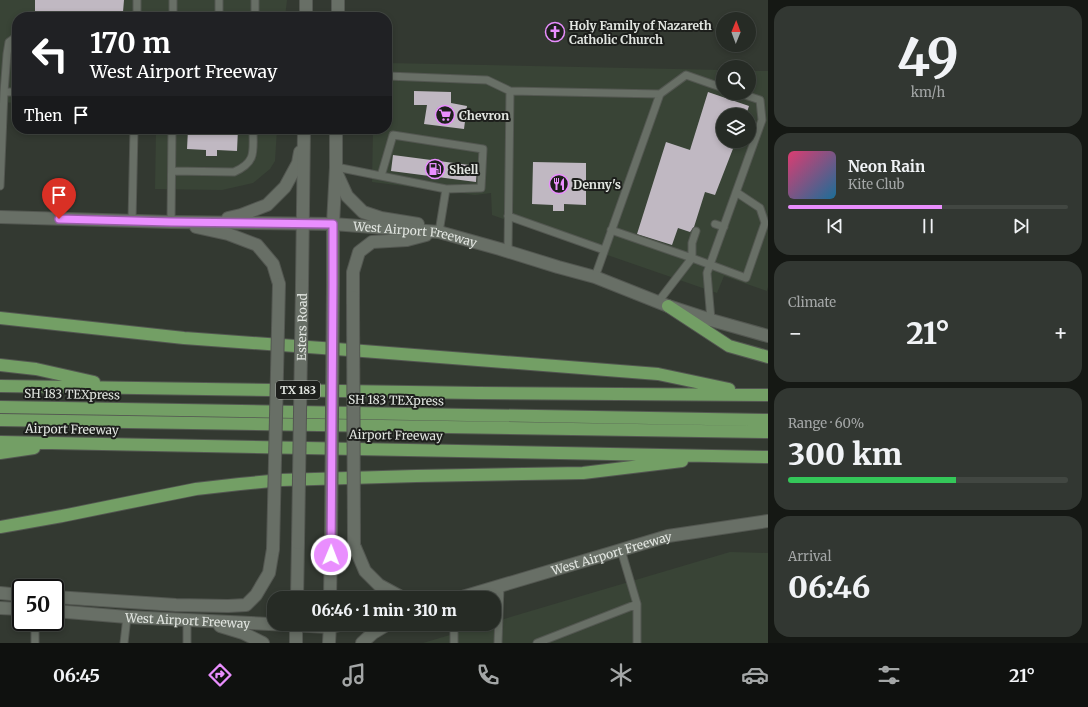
<!DOCTYPE html>
<meta charset="utf-8">
<style>
body{margin:0;font-family:Merriweather,serif;background:#323732;color:#f1f3f6;height:100vh;display:flex;flex-direction:column;font-size:15px;white-space:nowrap}
*{box-sizing:border-box;margin:0}
p{font-size:13px;color:#a4a7a7}
.icon{flex:none;width:22px;height:22px;fill:none;stroke:currentColor;stroke-width:2;stroke-linecap:round;stroke-linejoin:round}
.map{position:relative;flex:1;overflow:hidden}
.drawer{display:flex;flex-direction:column;gap:6px;padding:6px;background:#151814;width:320px}
.drawer>*{flex:none}
.banner{position:absolute;left:12px;top:12px;width:380px;height:122px;border-radius:16px;box-shadow:0 2px 6px #0003,0 0 0 1px #424742;background:#202124;color:#fff;overflow:hidden}
.needle{width:26px;rotate:1deg}
.controls{position:absolute;left:716px;top:12px;display:grid;gap:8px}
.controls a{display:grid;place-items:center;width:40px;height:40px;border-radius:50%;background:#262b25;box-shadow:0 2px 6px #0003,0 0 0 1px #424742;font-size:20px}
.speed{position:absolute;left:12px;top:579px;display:flex;gap:8px;font-size:20px;font-weight:700;text-align:center}
.speed>*{display:grid;place-content:center;width:52px;height:52px;border-radius:50%;background:#262b25;box-shadow:0 2px 6px #0003,0 0 0 1px #424742;line-height:1}
.speed .limit{border:2px solid #111;border-radius:6px;background:#fff;color:#111}
.pin{position:absolute;display:grid;place-items:center;width:34px;height:34px;color:#fff;margin:-41px -17px;border-radius:50% 50% 50% 0;rotate:-45deg;box-shadow:0 0 4px #0007}
.pin .icon{rotate:45deg}
.me{position:absolute;width:44px;margin:-22px;rotate:1deg;stroke-linejoin:round;filter:drop-shadow(0 0 3px #0008)}
.turn{display:flex;align-items:center;gap:14px;height:84px;padding:0 12px;font-size:18px}
.turn .icon{width:52px;height:52px;stroke-width:2.5}
.turn b{display:block;font-size:28px;line-height:34px}
.then{display:flex;align-items:center;height:38px;padding:0 12px;background:#0003;gap:8px;font-size:15px}
.big{font-size:30px;font-weight:800;line-height:1.1}
.drawer .widget{flex:1;display:flex;flex-direction:column;justify-content:center;gap:6px;min-width:0;padding:0 14px;border-radius:16px;background:#323732}
.drawer .dial{align-items:center;gap:0}
.dial b{font-size:52px;line-height:1}
.song{display:flex;align-items:center;gap:12px}
.cover{width:48px;height:48px;border-radius:6px;background:linear-gradient(135deg,hsl(340 70% 55%),hsl(200 70% 35%))}
.played{height:4px;border-radius:2px;background:linear-gradient(90deg,#e98efe 55%,#424742 55%)}
.keys{display:flex;justify-content:space-around;direction:ltr}
.heat{display:flex;justify-content:space-between;align-items:center;font-size:22px;direction:ltr}
.charge{height:6px;border-radius:3px;background:linear-gradient(90deg,#34c759 60%,#424742 0)}
.trip{position:absolute;left:267px;top:591px;width:234px;height:40px;border-radius:16px;background:#262b25;box-shadow:0 2px 6px #0003,0 0 0 1px #424742;font-weight:800;line-height:40px;text-align:center}
.tabs{display:flex;height:64px;justify-content:space-around;align-items:center;background:#0f110f;color:#a4a7a7}
.tabs .icon{width:28px;height:28px}
.tabs .selected{color:#e98efe}
.tabs b{font-size:18px;color:#f1f3f6}
main{display:flex;flex:1;min-height:0}
.map>svg:first-child{display:block}
</style>
<main>
<div class="map">
<svg width="768" height="643" viewBox="0 0 768 643">
<rect width="100%" height="100%" fill="#333931"/>
<path fill="#394436" fill-rule="evenodd" d="M0,0H287L285,17H17V103L0,102Z
M387,63L723,70V93H749V71H768V287L767,291L724,276L717,293L492,215L491,193L475,195L372,182L373,129H387ZM723,115H749V141H723Z
M156,129H277L275,161L270,169L253,183L222,190L155,189Z
M730,552L768,553V643H423L487,624H494V622Z"/>
<path fill="#c0b8c2" d="M35,0H124L123,12L84,11V13H66V17H54L55,13L35,12Z
M414,91L451,92V103L467,106L464,129L424,124L427,105H414Z
M708,92L749,106L746,115H723V141H736L715,195L705,192L694,227L690,232L678,228L672,245L637,234L666,142L690,150Z
M188,129H238L237,151L217,150V156H206V150L187,149Z
M393,155L477,166L476,182L391,171Z
M533,162L586,163V205L564,204V211H553V205L532,204Z"/>
<g fill="none" stroke-linecap="round" stroke-linejoin="round">
<defs>
<path id="service" d="M137,17V0
M173,17V0
M219,17V0
M255,17V0
M387,76L487,80L510,91
M4,92L7,54L9,42L17,36
M336,167L446,189L439,232
M172,171L234,172C257,162 253,151 253,129
M381,176L393,135L483,149L481,188L446,189
M0,186L4,92H17
M508,216L604,250
M132,221L134,129
M171,222L172,129
M715,224L724,227
M611,230L692,258L746,278L765,223L760,208L736,192
M508,251L510,91L660,94
M595,277L660,94L686,75L723,88
M658,302L692,258V243L696,231
M711,320L707,273L762,120L760,100L739,93
M621,550L637,604V643
M454,624V643
M35,643V622
M124,643L127,617
M187,643V620
M498,643L500,586
M537,643L637,604"/>
<g id="secondary">
<path d="M306,17V0"/>
<path d="M338,17V0"/>
<path d="M337,174L347,196L363,212L381,218L418,224"/>
<path id="s1" d="M0,217L171,222L333,224L439,232L500,249L558,267L595,277L668,306L711,320L768,336"/>
<path d="M228,218L241,215L267,205L285,187L298,163L300,152"/>
<path d="M196,227L228,234L257,245L273,264L279,284"/>
<path d="M333,284V224L336,167V129"/>
<path d="M302,285L304,129"/>
<path d="M353,297V272L359,252L372,242L407,240L426,235"/>
<path d="M354,545L365,571L379,585L401,597L411,598"/>
<path d="M0,593L21,595"/>
<path d="M55,597L176,605L228,606L246,605L256,595L269,573L273,549"/>
<path d="M297,598L298,543"/>
<path d="M330,598L331,540"/>
<path id="s2" d="M459,598L668,536L768,521"/>
<path d="M0,608L21,609"/>
<path id="s3" d="M55,611L127,617L330,627L345,624"/>
<path d="M220,626L243,633L263,643"/>
<path d="M296,643V624"/>
<path d="M329,643L330,624"/>
<path d="M362,643L373,633L388,624"/>
</g>
<path id="motorway" d="M668,306L729,346L768,357
M0,318L184,338L363,351L658,374L729,389
M0,365L36,369L94,382
M0,386L478,393L768,395
M0,407L768,420
M0,420L768,432
M0,442L768,457
M0,453L34,448
M0,527L62,516L136,501L196,489L240,484L281,480L416,476L583,473L682,461"/>
</defs>
<use href="#service" stroke="#535751" stroke-width="9"/>
<use href="#secondary" stroke="#535751" stroke-width="14"/>
<use href="#motorway" stroke="#535751" stroke-width="14"/>
<use href="#service" stroke="#686f66" stroke-width="7"/>
<use href="#secondary" stroke="#686f66" stroke-width="12"/>
<use href="#motorway" stroke="#739f65" stroke-width="12"/>
<defs>
<g id="secondary-bridge">
<path d="M353,297L354,545"/>
<path d="M331,540L333,284"/>
<path id="s4" d="M298,543L302,285"/>
<path d="M273,549L279,284"/>
</g>
</defs>
<use href="#secondary-bridge" stroke="#535751" stroke-width="14" stroke-linecap="butt"/>
<use href="#secondary-bridge" stroke="#686f66" stroke-width="12"/>
</g>
<g fill="none" stroke-linecap="round" stroke-linejoin="round">
<defs>
<path id="route" d="M59,219L171,222L333,224V284L331,555"/>
</defs>
<use href="#route" stroke="#975ca5" stroke-width="10"/>
<use href="#route" stroke="#e98efe" stroke-width="7"/>
</g>
<defs>
<symbol id="church-ring" viewBox="-11 -11 22 22"><circle r="9.5" fill="#1d1f1c" stroke="#e98efe" stroke-width="1.5"/><path d="M-1.2-6h2.4v3.5h3.3v2.4h-3.3V6h-2.4V-.1h-3.3v-2.4h3.3Z" fill="#e98efe"/></symbol>
<symbol id="supermarket-ring" viewBox="-11 -11 22 22"><circle r="9.5" fill="#1d1f1c" stroke="#e98efe" stroke-width="1.5"/><path d="M-6-5.5h2.5l.6 2H6L4.5 2H-2.5L-4.4-4H-6ZM-1.5 3.2a1.3 1.3 0 1 0 .1 0ZM3 3.2a1.3 1.3 0 1 0 .1 0Z" fill="#e98efe"/></symbol>
<symbol id="fuel-ring" viewBox="-11 -11 22 22"><circle r="9.5" fill="#1d1f1c" stroke="#e98efe" stroke-width="1.5"/><path d="M-5.5-6h7V0h2V4h1.3V-2.5L3-4.5l.8-.8L6-3V5H2.5V1h-1V6h-7ZM-4.2-4.7v3.2H.2V-4.7Z" fill="#e98efe"/></symbol>
<symbol id="restaurant-ring" viewBox="-11 -11 22 22"><circle r="9.5" fill="#1d1f1c" stroke="#e98efe" stroke-width="1.5"/><path d="M-5-6h1v4h1v-4h1v4h1v-4h1v5L-1.5 .5V6h-2V.5L-5-1ZM5-6V6H3V1.5H1.5Q1.5-4 5-6Z" fill="#e98efe"/></symbol>
</defs>
<g fill-rule="evenodd">
<use href="#church-ring" x="544" y="21" width="22" height="22"/>
<use href="#supermarket-ring" x="434" y="104" width="22" height="22"/>
<use href="#fuel-ring" x="424" y="158" width="22" height="22"/>
<use href="#restaurant-ring" x="548" y="173" width="22" height="22"/>
</g>
<g text-anchor="middle" dominant-baseline="central" stroke-width="4" stroke-linejoin="round" paint-order="stroke">
<rect fill="#1d1f1c" stroke="#a7aaa6" stroke-width="1" x="276" y="381" width="44" height="18" rx="3"/>
<g font-size="11" font-weight="bold" fill="#e2e6e1">
<text x="298" y="390">TX 183</text>
</g>
<g font-size="12" font-weight="bold" fill="#e2e6e1" stroke="#1d1f1c" text-anchor="start">
<text x="569" y="25">Holy Family of Nazareth<tspan x="569" dy="14">Catholic Church</tspan></text>
<text x="459" y="115">Chevron</text>
<text x="449" y="169">Shell</text>
<text x="573" y="184">Denny's</text>
</g>
<g font-size="12" fill="#e2e6e1" stroke="#1d1f1c">
<text stroke="none"><textPath href="#s1" startOffset="416">West Airport Freeway</textPath></text>
<text stroke="none"><textPath href="#s4" startOffset="216">Esters Road</textPath></text>
<text transform="translate(72 394) rotate(1)">SH 183 TEXpress</text>
<text transform="translate(396 400) rotate(1)">SH 183 TEXpress</text>
<text transform="translate(72 429) rotate(1)">Airport Freeway</text>
<text transform="translate(396 435) rotate(1)">Airport Freeway</text>
<text stroke="none"><textPath href="#s2" startOffset="159">West Airport Freeway</textPath></text>
<text stroke="none"><textPath href="#s3" startOffset="133">West Airport Freeway</textPath></text>
</g>
</g>
</svg>
<div class="controls">
<a><svg class="needle" viewBox="-14 -14 28 28"><path d="M0-13l5 13h-10z" fill="#e53935"/><path d="M0 13l5-13h-10z" fill="#a4a7a7"/></svg></a>
<a><svg class="icon" aria-label="search" viewBox="0 0 24 24"><circle cx="10" cy="10" r="6"/><path d="M15 15l6 6"/></svg></a>
<a><svg class="icon" aria-label="layers" viewBox="0 0 24 24"><path d="M12 4l9 5-9 5-9-5zM3 14l9 5 9-5"/></svg></a>
</div>
<div class="speed"><div class="limit">50</div></div>
<div class="pin" style="left:59px;top:219px;background:#d93025"><svg class="icon" aria-label="arrive" viewBox="0 0 24 24"><path d="M6 21V4h12l-3 4 3 4H6"/></svg></div>
<svg class="me" style="left:331px;top:555px" viewBox="-20 -20 40 40"><circle r="17" fill="#e98efe" stroke="#fff" stroke-width="3"/><path d="M0-11L8 9 0 5-8 9z" fill="#fff"/></svg>
<div class="trip">06:46 · 1 min · 310 m</div>
<div class="banner">
<div class="turn"><svg class="icon" aria-label="left" viewBox="0 0 24 24"><path d="M17 20v-9H6M10 6l-5 5 5 5"/></svg><div><b>170 m</b>West Airport Freeway</div></div>
<div class="then">Then<svg class="icon" aria-label="arrive" viewBox="0 0 24 24"><path d="M6 21V4h12l-3 4 3 4H6"/></svg></div>
</div>
</div>
<section class="drawer">
<div class="widget dial"><b>49</b><p>km/h</p></div>
<div class="widget">
<div class="song"><i class="cover"></i><div><b>Neon Rain</b><p>Kite Club</p></div></div>
<div class="played"></div>
<div class="keys"><svg class="icon" aria-label="previous" viewBox="0 0 24 24"><path d="M18 5L8 12l10 7zM5 5v14"/></svg><svg class="icon" aria-label="pause" viewBox="0 0 24 24"><path d="M8 5v14M16 5v14"/></svg><svg class="icon" aria-label="next" viewBox="0 0 24 24"><path d="M6 5l10 7-10 7zM19 5v14"/></svg></div>
</div>
<div class="widget"><p>Climate</p>
<div class="heat"><a>−</a><b class="big">21°</b><a>+</a></div>
</div>
<div class="widget"><p>Range · 60%</p><b class="big">300 km</b><div class="charge"></div></div>
<div class="widget"><p>Arrival</p><b class="big">06:46</b></div>
</section>
</main>
<nav class="tabs">
<b>06:45</b>
<svg class="icon selected" aria-label="directions" viewBox="0 0 24 24"><path d="M12 3l9 9-9 9-9-9zM9 14v-3h6M13 9l2 2-2 2"/></svg>
<svg class="icon" aria-label="music" viewBox="0 0 24 24"><path d="M9 18V5l10-2v13"/><circle cx="6" cy="18" r="3"/><circle cx="16" cy="16" r="3"/></svg>
<svg class="icon" aria-label="phone" viewBox="0 0 24 24"><path d="M5 4h4l2 5-3 2q2 4 5 5l2-3 5 2v4C11 20 4 13 5 4z"/></svg>
<svg class="icon" aria-label="climate" viewBox="0 0 24 24"><path d="M12 3v18M4 7l16 10M4 17L20 7"/></svg>
<svg class="icon" aria-label="car" viewBox="0 0 24 24"><path d="M5 17H2v-5l4-1 3-4h7l3 4 3 1v5h-3M9 17h6M6 11h13"/><circle cx="7" cy="17" r="2"/><circle cx="17" cy="17" r="2"/></svg>
<svg class="icon" aria-label="filters" viewBox="0 0 24 24"><path d="M4 7h16M4 17h16"/><circle cx="9" cy="7" r="2"/><circle cx="15" cy="17" r="2"/></svg>
<b>21°</b>
</nav>
